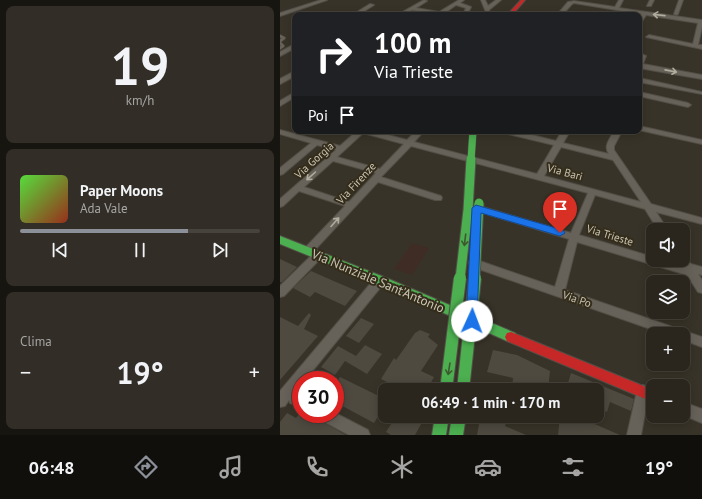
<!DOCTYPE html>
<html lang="it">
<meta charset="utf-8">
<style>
body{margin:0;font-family:"PT Sans",sans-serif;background:#322e27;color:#f1f3f6;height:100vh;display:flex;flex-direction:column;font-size:15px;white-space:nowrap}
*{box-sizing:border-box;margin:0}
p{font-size:13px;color:#a5a5a4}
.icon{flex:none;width:22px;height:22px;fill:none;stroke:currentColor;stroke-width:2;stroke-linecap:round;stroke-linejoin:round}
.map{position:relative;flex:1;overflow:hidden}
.drawer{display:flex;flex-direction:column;gap:6px;padding:6px;background:#171510;width:280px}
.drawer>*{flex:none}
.guide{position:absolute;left:12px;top:12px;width:350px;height:122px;border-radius:8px;box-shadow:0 2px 10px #0003,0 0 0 1px #46433c;background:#202124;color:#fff;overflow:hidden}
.fabs{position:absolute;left:366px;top:223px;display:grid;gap:8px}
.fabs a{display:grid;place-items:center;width:44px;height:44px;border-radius:8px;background:#2a261e;box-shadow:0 2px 10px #0003,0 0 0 1px #46433c;font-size:20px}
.speed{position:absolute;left:12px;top:371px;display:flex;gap:8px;font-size:20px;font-weight:700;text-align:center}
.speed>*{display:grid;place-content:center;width:52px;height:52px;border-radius:50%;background:#2a261e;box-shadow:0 2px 10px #0003,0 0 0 1px #46433c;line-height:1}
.speed .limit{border:6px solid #d22;background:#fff;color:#111}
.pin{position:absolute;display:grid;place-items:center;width:34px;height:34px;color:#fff;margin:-41px -17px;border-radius:50% 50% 50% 0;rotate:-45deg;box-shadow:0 0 4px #0007}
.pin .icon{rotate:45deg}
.me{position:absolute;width:44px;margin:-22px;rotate:2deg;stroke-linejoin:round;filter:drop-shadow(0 0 3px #0008)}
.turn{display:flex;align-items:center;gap:14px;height:84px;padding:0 16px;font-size:18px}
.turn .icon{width:52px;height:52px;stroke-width:2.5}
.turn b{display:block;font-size:28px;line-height:34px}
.then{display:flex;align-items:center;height:38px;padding:0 16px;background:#0003;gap:8px;font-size:15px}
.big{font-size:30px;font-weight:800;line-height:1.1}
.drawer .tile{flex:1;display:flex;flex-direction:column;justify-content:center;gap:6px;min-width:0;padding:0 14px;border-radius:8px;background:#322e27}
.drawer .dial{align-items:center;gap:0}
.dial b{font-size:52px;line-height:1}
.song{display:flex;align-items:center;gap:12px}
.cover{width:48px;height:48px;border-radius:6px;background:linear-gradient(135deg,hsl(110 70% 55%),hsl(10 70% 35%))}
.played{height:4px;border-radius:2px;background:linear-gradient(90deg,#8c9099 70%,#46433c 70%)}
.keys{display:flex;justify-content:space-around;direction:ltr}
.heat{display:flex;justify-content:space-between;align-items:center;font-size:22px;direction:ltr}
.trip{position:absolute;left:98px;top:383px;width:226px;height:40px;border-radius:8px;background:#2a261e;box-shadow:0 2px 10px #0003,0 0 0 1px #46433c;font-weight:800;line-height:40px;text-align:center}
.tabs{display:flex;height:64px;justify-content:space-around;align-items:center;background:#110f0c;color:#a5a5a4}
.tabs .icon{width:28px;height:28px}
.tabs .on{color:#8c9099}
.tabs b{font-size:18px;color:#f1f3f6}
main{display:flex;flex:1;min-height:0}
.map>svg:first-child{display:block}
</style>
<main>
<section class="drawer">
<div class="tile dial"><b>19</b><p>km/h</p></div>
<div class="tile">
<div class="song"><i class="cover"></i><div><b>Paper Moons</b><p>Ada Vale</p></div></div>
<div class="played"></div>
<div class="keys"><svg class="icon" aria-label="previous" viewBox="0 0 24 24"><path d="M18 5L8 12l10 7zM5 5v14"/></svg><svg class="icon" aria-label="pause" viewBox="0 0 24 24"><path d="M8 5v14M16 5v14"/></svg><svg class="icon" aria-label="next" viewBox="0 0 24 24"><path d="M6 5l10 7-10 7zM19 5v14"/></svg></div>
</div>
<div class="tile"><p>Clima</p>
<div class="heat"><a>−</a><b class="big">19°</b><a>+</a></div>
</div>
</section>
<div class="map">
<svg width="422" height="435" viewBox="0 0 422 435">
<rect width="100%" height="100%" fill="#383328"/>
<path fill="#3f2c25" d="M132,243L149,248L132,275L114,269Z"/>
<path fill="#4e4a40" d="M0,259L17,267L2,282H0Z
M31,271L56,282L77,291L65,306L35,292L30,297L13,288Z
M29,313L31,315L24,329L38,336L0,380V317L18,326Z
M81,318L94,324L79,343L66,336Z
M140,330L150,334L148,337L158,345L141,371L154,377L147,390H123L101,379L114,358L116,360L135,333Z
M85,345L102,354L87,374L65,361L55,375L41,367L58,346L76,356Z
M213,350L237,355L270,371L268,390H232L233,378L207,372Z
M291,373L354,399L351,411L330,402L327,412L317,408V390H286Z
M60,377L105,399V405L94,423L55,402V385Z
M7,413L16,418L19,414H28L66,435H0V422Z
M116,416H139L144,419L135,435H111L106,432Z
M280,416H296L340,435H278Z
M200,419L226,423L225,426L246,435H197Z"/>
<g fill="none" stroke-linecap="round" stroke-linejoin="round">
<defs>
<path id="lane" d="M0,36L4,38L0,41
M0,43L3,46L0,48"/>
<path id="street" d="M41,0H47L0,16V13Z
M144,0L147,1L136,8L159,12L179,0H184L180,3L191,7L187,15H183L186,8L176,5L162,15L132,10L123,15H117Z
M201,0H205L208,6L216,0H221L209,10L211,15H207Z
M339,0H343L339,8L422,20V27L418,45H422V49L366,37L369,35L413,44L418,23L366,15L361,23H359V18L361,14L294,3L292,4L282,15H277L288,2L294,1L335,7Z
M370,0H374L371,6H367Z
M399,0H403L398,14L396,15L394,14Z
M90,4L94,5L78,15H72Z
M15,44V48L0,56V52Z
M359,53L366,56L363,64L422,75V79L359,68Z
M15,71V76L0,84V79Z
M359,78L422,92V94L359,82Z
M15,92V97L0,106V101Z
M359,92L408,103L411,105L408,107L359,96Z
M359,126L422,140V144L359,130Z
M0,130L60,146L77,131H93L127,140L136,131H144L134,142L257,174L274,145L228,134V131H236L276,141L282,131H290L283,143L329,154C323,146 330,139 334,131H342L334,146V150L371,204L422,218V224L376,212L388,230H378L365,209L315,195L299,235L373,257V260H384L401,265L398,260H403V256L406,257L411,264L422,267V275L418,274L422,280V293L418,292L407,275L297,242L285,290L422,337V347L403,340V334H385L190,266L189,263L190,260L194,259L275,287L289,239L193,210L192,208L196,205L291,233L308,193L131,146L101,177L161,196L162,198L161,200H155L98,182L31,254H25L23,251L25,248L65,206L19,191L3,206L0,207V199L56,150L37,145L3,174L0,175V168L31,143L0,134ZM83,133L124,144L100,169L57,157ZM281,147L333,160L361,202L264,176ZM53,161L96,173L69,202L24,187Z
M38,251L41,252L43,255L41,258L4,296L0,297V286L35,252Z
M100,276L104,277L105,280L104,283L25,380H21V385L16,392L21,394V407L10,403L9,400L5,406L0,407V391L96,277Z
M363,385L367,387L369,391L361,435H347L357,391L359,387Z
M403,402L422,409V423L403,415Z
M55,413L88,430L90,435H69L39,419L37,414H55Z"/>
<path id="fast" d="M0,236L104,277L235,333L237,337L235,341L231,342L227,341L96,283L0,244Z
M155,416H169L166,435H152Z
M172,416H186L183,435H169Z"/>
<path id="jam" d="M241,0H245L232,15H227Z
M231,332L373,390V402L227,341L225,337L227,333Z"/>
</defs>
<use href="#lane" stroke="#534f47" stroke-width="3.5"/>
<use href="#street" stroke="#534f47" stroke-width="2"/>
<use href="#fast" stroke="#534f47" stroke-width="2"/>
<use href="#jam" stroke="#534f47" stroke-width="2"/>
<use href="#lane" stroke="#666259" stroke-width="2.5"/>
<use href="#street" fill="#666259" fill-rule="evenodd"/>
<use href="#fast" fill="#4caf50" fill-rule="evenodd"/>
<use href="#jam" fill="#c62828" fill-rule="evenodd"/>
<defs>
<path id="fast-bridge-far2" d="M191,160L193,131"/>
<path id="fast-bridge-far1" d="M180,279L188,210L191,159
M195,279L199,203"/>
<path id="fast-bridge" d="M166,390L180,278
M183,390L195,278"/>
</defs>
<use href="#fast-bridge-far2" stroke="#535045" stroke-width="8" stroke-linecap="butt"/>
<use href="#fast-bridge-far1" stroke="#535045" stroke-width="11" stroke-linecap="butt"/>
<use href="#fast-bridge" stroke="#535045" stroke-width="14" stroke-linecap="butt"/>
<use href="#fast-bridge-far2" stroke="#4caf50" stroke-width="7"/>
<use href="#fast-bridge-far1" stroke="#4caf50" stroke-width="9"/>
<use href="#fast-bridge" stroke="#4caf50" stroke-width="12"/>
</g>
<defs><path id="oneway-shaft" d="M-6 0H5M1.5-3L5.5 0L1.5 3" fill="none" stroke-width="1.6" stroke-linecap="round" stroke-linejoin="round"/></defs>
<g stroke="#b1ac9c">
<use href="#oneway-shaft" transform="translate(379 15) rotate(-174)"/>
<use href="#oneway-shaft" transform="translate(391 71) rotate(11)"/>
<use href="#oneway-shaft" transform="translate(31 176) rotate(138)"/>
<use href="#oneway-shaft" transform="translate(55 222) rotate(-48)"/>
</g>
<g stroke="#3c5a2e">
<use href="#oneway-shaft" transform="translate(185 240) rotate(97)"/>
<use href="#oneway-shaft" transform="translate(169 369) rotate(99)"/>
</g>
<path fill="#1a73e8" stroke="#114b97" d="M196,205L283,230L285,233L280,236L201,213L197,321L196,325L192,326L188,325L186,321L192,208Z"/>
<g text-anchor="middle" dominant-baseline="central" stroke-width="4" stroke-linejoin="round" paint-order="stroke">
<g font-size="11" fill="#cac4b2" stroke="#342d1b">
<text transform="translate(34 160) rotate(-42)">Via Gorgia</text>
<text transform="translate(285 172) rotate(15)">Via Bari</text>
<text transform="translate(76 183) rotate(-47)">Via Firenze</text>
<text transform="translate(330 235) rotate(17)">Via Trieste</text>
<text transform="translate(297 299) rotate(19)">Via Po</text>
</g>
<g font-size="13" fill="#cac4b2" stroke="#342d1b">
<text transform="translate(98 281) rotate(23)">Via Nunziale Sant'Antonio</text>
</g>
</g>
</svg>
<div class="fabs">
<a><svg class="icon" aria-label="sound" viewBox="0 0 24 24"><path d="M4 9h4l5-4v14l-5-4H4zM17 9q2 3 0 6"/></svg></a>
<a><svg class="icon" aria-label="layers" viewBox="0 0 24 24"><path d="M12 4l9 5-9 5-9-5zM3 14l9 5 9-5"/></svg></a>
<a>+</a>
<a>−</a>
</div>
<div class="speed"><div class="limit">30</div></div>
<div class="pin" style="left:280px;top:233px;background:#d93025"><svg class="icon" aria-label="arrive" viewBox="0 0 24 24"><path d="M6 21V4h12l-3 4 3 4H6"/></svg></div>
<svg class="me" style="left:192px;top:321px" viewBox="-20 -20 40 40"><circle r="19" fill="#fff"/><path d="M0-13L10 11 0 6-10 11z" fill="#1a73e8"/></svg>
<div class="trip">06:49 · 1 min · 170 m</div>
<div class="guide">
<div class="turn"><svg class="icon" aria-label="right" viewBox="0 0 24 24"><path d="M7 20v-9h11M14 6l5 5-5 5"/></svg><div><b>100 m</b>Via Trieste</div></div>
<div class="then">Poi<svg class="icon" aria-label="arrive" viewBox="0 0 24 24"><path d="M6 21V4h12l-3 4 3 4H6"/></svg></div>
</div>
</div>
</main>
<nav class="tabs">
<b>06:48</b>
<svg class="icon on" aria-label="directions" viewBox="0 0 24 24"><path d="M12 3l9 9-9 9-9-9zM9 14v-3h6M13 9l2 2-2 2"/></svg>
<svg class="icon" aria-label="music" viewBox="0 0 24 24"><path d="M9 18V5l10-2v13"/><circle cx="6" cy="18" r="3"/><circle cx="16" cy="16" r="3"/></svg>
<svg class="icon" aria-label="phone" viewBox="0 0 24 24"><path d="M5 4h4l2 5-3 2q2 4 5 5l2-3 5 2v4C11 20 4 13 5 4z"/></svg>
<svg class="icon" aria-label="climate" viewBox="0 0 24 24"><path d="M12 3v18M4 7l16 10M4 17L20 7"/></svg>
<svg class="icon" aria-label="car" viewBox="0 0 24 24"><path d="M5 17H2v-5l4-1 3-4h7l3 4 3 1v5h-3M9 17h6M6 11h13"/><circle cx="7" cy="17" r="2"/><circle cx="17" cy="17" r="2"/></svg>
<svg class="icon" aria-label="filters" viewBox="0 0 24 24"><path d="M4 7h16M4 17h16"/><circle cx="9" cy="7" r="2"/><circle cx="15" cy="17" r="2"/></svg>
<b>19°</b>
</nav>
